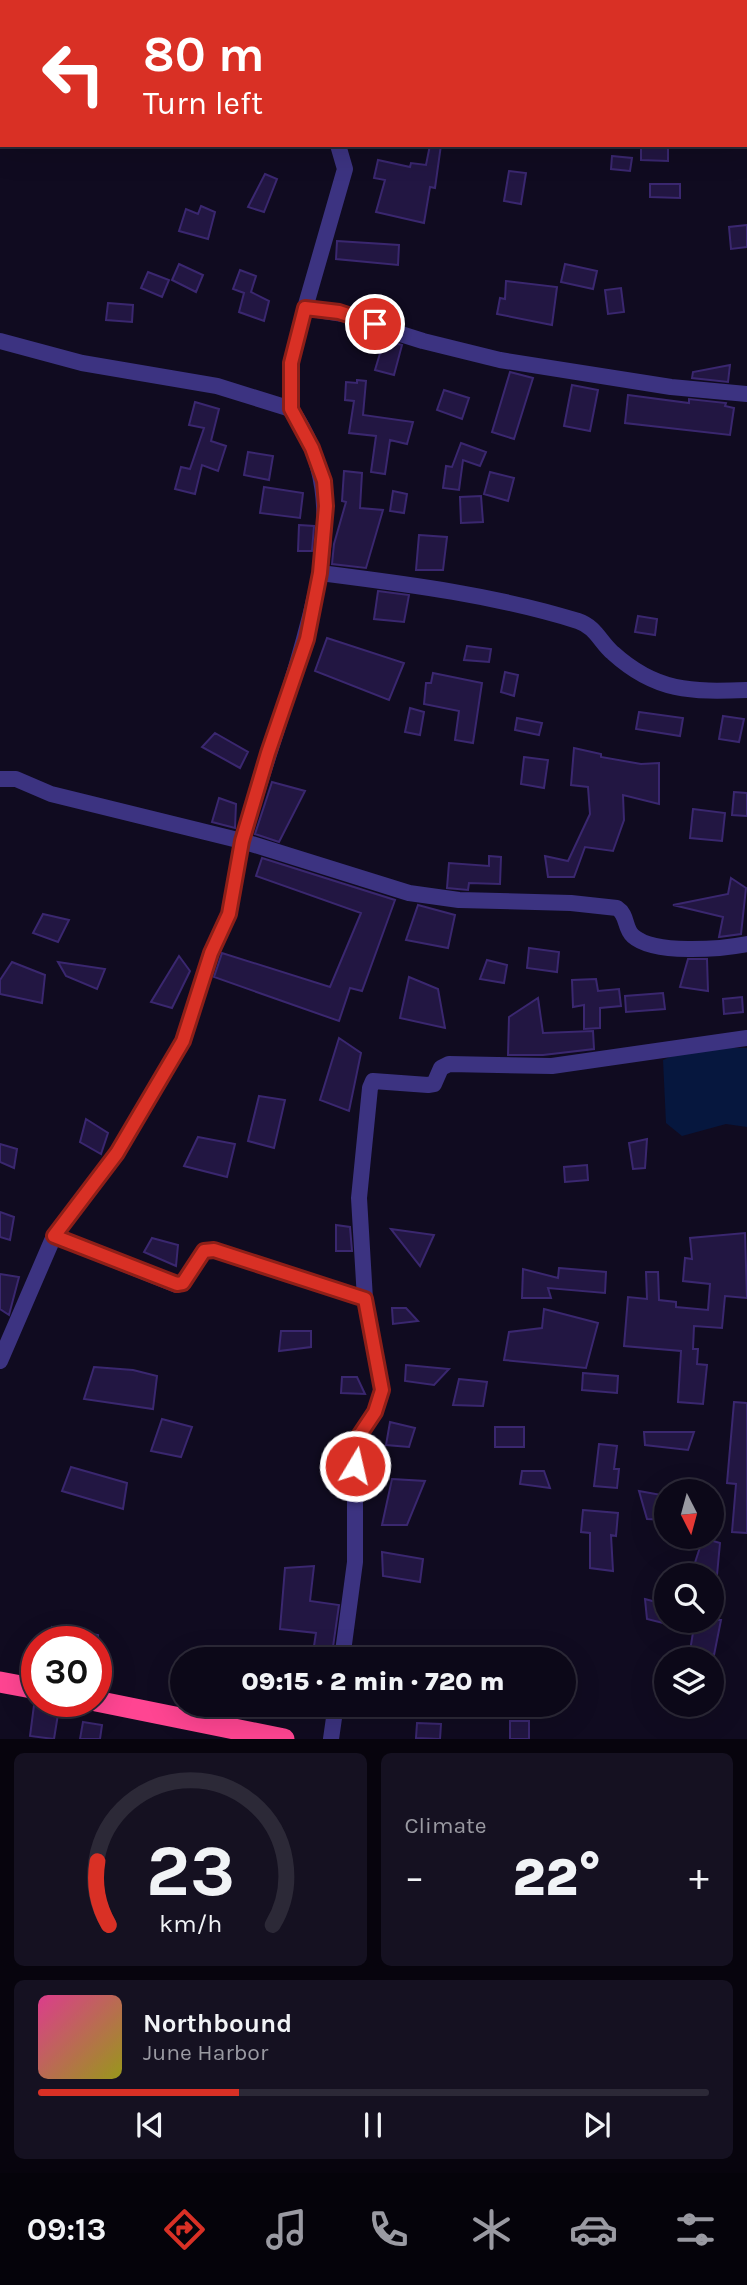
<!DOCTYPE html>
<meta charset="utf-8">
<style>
body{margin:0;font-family:Karla,sans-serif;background:#151121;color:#f1f3f6;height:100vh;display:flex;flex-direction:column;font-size:26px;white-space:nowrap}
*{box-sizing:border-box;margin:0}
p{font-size:23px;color:#9a9aa2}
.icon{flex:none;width:38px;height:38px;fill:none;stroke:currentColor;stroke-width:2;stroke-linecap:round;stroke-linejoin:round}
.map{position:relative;height:1739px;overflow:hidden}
.sheet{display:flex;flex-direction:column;gap:14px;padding:14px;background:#07040d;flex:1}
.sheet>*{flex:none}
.hud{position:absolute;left:0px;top:0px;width:747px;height:147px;box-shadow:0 7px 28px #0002,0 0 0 2px #2c2937;background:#d93025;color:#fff;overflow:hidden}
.needle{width:46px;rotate:174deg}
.buttons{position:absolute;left:654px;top:1479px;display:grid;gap:14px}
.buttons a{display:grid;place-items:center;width:70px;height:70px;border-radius:50%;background:#0c0818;box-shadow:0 7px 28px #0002,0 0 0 2px #2c2937;font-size:35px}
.speed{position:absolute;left:21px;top:1626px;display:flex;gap:14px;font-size:35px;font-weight:700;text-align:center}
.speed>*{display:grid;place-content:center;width:91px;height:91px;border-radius:50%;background:#0c0818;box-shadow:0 7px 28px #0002,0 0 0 2px #2c2937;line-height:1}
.speed .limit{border:10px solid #d22;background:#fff;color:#111}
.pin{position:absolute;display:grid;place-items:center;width:60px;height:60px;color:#fff;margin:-30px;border:4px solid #fff;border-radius:50%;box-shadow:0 2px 7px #0007}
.me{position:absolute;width:77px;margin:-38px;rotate:9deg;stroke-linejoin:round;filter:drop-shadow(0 0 5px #0008)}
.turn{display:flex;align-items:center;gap:24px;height:147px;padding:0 28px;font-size:32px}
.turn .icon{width:91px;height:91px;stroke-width:2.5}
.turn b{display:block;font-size:49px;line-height:60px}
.big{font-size:52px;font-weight:800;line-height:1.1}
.sheet .tile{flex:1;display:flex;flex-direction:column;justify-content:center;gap:10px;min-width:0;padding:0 24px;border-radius:10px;background:#151121}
.sheet .dial{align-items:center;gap:0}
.dial svg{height:182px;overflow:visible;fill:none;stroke:#2c2937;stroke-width:7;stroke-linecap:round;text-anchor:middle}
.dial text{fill:#f1f3f6;stroke:none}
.song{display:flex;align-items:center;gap:21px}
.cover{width:84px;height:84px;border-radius:10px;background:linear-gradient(135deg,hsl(330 70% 55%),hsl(60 70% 35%))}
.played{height:7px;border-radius:4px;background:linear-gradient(90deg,#d93025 30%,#2c2937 30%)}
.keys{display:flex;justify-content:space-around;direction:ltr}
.heat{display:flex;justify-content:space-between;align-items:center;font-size:38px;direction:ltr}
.sheet .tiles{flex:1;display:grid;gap:14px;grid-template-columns:1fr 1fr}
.tile:last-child{grid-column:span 2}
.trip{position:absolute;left:170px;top:1647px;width:406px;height:70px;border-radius:35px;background:#0c0818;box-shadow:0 7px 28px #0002,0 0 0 2px #2c2937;font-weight:800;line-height:70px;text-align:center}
.tab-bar{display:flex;height:112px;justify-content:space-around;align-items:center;background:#05030a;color:#9a9aa2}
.tab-bar .icon{width:49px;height:49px}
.tab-bar .on{color:#d93025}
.tab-bar b{font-size:32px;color:#f1f3f6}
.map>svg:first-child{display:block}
</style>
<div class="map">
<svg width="747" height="1739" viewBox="0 0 747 1739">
<rect width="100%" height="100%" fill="#100b20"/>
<path fill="#06173e" d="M691,1048H747V1127L726,1124L682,1136L666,1123L663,1060Z"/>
<path fill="#221642" stroke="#3a276f" stroke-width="2" d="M430,145H441L435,188L430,187L424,223L376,212L385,180L374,178L378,160L410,167L411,163L426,165Z
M641,145H668V161L641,160Z
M612,156L632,158L630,171L611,169Z
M509,171L526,173L521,204L504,201Z
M265,174L277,179L264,212L248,207Z
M650,184H680V198L650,197Z
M201,206L215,212L208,239L179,231L186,209L198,214Z
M747,225V247L731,249L729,227Z
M337,241L399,245L398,265L336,259Z
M179,264L203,275L196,292L172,280Z
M565,264L597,271L593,289L561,282Z
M240,270L256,276L251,292L269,301L264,321L239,312L244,293L233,289Z
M148,272L169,280L162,297L141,288Z
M506,281L557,287L552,325L497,314L500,298L505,299Z
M621,288L624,312L608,314L605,290Z
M108,303L133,305L132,322L106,320Z
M384,340L402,345L394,375L375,370Z
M730,365L728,382L692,378L693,372Z
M510,372L533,378L514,439L492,432Z
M357,380L366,381L363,415L413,422L407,444L390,440L385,474L371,472L376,436L349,433L354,401L345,400L346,382L357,383Z
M572,385L598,390L590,431L564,426Z
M444,390L469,398L462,419L437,410Z
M628,395L689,403V399L726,403L725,406L734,408L730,435L625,423Z
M195,402L219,409L211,441L226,446L218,471L202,465L195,494L175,489L181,467L190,469L204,428L189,425Z
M461,443L486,452L480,466L463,460L459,490L443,488L446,466L452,467Z
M248,452L273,456L269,480L244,475Z
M344,471L362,473L360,508L383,510L366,568L332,564L334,544L346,502L342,501Z
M490,472L514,478L508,501L484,494Z
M264,487L303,493L300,518L260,513Z
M393,491L407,494L404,513L390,511Z
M481,496L483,522L461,523L460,497Z
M299,525L314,526L312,551H298Z
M419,535L447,537L443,570H416Z
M378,591L409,595L404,622L374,619Z
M638,616L657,619L655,635L635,632Z
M327,638L404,663L389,700L315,671Z
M467,646L491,649L489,662L464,660Z
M505,672L518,675L514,696L501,692Z
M433,673L482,683L473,743L455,740L459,711L424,704L426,683H431Z
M410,708L424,712L420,735L405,732Z
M639,712L683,718L680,736L636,729Z
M723,716L744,719L739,742L719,739Z
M517,718L542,723L539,735L515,730Z
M215,733L248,752L240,768L202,747Z
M574,748L601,754V757L641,764L659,763V804L623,795L624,820L613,851L585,847L574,877H548L545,856L568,861L590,814L588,787L571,785Z
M524,757L548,760L544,788L521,784Z
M272,782L305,791L279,842L255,834Z
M734,792L747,793V816L732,815Z
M219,798L236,804L235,828L212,822Z
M693,809L725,813L722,841L690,838Z
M489,856L501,857L500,884L469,883L468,890L447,888L449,863L489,866Z
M262,858L395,900L362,991L350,988L339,1021L214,977L222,953L330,987L361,913L256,876Z
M731,878L746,888L741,934L719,937L723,917L673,905L728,894Z
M418,905L455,915L448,948L406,940Z
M43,914L69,920L58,942L33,933Z
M529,948L559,952L557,972L527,968Z
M179,956L190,971L172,1008L151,1002Z
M688,959H707L708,991L680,987Z
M487,960L507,965L504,983L480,979Z
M12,962L45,975L42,1003L0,994V980Z
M58,962L105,969L97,989L66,976Z
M409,977L438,989L445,1028L400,1018Z
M596,979L598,991L619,989L621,1006L600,1008V1028L584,1029V1005L573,1007L572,980Z
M663,993L665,1009L626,1012L625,996Z
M742,997L743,1012L724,1014L723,999Z
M538,998L543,1033L593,1031L594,1049L543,1055H508L509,1017Z
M339,1038L361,1053L349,1111L320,1100Z
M259,1096L285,1100L274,1148L248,1141Z
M86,1119L108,1133L101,1154L80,1142Z
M198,1137L235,1144L227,1177L184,1166Z
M647,1139L645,1168L633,1169L629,1143Z
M0,1144L17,1149L14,1168L0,1162Z
M587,1165L588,1180L565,1182L564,1167Z
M0,1212L14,1217L10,1240L0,1237Z
M336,1225L350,1227L352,1251H336Z
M391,1229L434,1235L420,1266Z
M745,1233L747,1298L725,1296L722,1328L694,1326L693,1349H698L697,1364L707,1365L703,1404L678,1402L681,1351L624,1346L628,1297L647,1299L646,1272H658L659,1300L676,1302V1307L708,1310L710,1284L683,1281L685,1258L692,1259L690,1238Z
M152,1238L178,1245L176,1266L144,1252Z
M559,1268L606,1272L605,1293L548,1288L551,1298H522L523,1269L558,1278Z
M0,1274L19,1277L9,1315L0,1309Z
M392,1308H406L418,1321L393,1324Z
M544,1309L598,1323L586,1368L504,1360L509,1332L542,1328Z
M281,1331H311V1347L279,1351Z
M406,1365L449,1369L434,1385L405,1381Z
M94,1367L133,1370L157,1376L153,1409L84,1399Z
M583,1373L618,1376L617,1393L582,1390Z
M342,1377H357L365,1394L341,1393Z
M459,1379L487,1382L483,1406L453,1405Z
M734,1402L747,1403V1533L732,1532L736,1484L727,1483Z
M162,1419L192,1427L181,1457L151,1451Z
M390,1422L415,1428L409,1447L386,1445Z
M495,1427H524V1447H495Z
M644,1432H694L688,1450L645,1445Z
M599,1444L617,1446L614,1469H619L617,1488L594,1486Z
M71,1467L127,1483L123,1509L62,1491Z
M522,1471H544L550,1488L520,1484Z
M392,1479L425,1481L407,1525H382Z
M639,1491L667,1496V1520L647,1519Z
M583,1510L618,1513L616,1536L611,1535L613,1571L590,1568V1533L581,1532Z
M703,1538L720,1543L717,1575H691Z
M382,1552L423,1559L420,1582L383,1576Z
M314,1566L310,1601L339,1605L333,1647L314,1646L316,1633L280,1629L285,1568Z
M645,1599L667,1605V1624L647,1619Z
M695,1620H721L714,1655L690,1651Z
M52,1627L98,1635V1642H49Z
M34,1705L59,1708L54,1739L30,1736Z
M510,1721H529V1739H510Z
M83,1722L102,1725L100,1739H80Z
M417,1723L441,1724L440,1739L416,1738Z"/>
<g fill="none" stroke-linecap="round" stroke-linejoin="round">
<path stroke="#3c3381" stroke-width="16" d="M76,0L77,2
M313,2V0
M305,308L345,169L338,145
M0,341L82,363L217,386L291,409C327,461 329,514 320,573C406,584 495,595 578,621C596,627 600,642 613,653C656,692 691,692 747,690
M291,409V363L305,308L362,317L388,330L423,341L500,360L671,387L747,394
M320,573C301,665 268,752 242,841L409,893L459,900L571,903L617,908C628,915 624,928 633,936C654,955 721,949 747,944
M0,779H16L51,794L242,841L229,914L211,953L183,1041L117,1153L54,1236L0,1361
M54,1236L177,1285L183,1283L204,1251L214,1250L365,1299
M342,1659L355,1562V1442L375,1412L382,1390L365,1299L359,1198L370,1088L373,1081L428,1085L434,1084L441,1068L449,1064L552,1066L747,1038
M331,1739L336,1704"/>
<path stroke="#ff4592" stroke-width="21" d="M0,1682L37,1689
M96,1701L284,1739"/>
</g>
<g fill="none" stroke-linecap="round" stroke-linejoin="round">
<defs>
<path id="route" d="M355,1466V1442L375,1412L382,1390L365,1299L214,1250L204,1251L183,1283L177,1284L54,1236L117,1153L183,1041L211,953L229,914L242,841L268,753L307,639L320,573L326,506L324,481L312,448L291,409V363L305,308L339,312L375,324"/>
</defs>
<use href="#route" stroke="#8d1f18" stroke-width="18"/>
<use href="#route" stroke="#d93025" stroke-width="12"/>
</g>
</svg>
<div class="buttons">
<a><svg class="needle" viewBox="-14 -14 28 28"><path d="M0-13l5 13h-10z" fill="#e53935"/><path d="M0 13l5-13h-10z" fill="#9a9aa2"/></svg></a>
<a><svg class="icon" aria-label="search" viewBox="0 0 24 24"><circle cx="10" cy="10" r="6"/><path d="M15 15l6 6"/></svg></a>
<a><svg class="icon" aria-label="layers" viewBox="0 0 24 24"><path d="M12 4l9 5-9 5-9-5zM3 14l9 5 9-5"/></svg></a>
</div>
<div class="speed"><div class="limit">30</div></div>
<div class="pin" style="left:375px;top:324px;background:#d93025"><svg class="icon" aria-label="arrive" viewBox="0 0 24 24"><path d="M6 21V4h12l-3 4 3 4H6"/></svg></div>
<svg class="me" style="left:355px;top:1466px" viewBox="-20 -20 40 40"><circle r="17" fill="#d93025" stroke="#fff" stroke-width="3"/><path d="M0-11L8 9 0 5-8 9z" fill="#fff"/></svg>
<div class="trip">09:15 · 2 min · 720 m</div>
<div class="hud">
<div class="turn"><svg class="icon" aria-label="left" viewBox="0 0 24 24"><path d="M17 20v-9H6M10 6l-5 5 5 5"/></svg><div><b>80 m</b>Turn left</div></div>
</div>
</div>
<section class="sheet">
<div class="tiles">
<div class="tile dial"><svg viewBox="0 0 100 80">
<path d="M14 69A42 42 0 1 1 86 69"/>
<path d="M14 69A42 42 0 0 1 9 41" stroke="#d93025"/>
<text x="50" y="56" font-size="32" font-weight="700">23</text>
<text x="50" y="72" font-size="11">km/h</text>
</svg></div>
<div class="tile"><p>Climate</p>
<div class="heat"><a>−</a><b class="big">22°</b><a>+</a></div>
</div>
<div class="tile">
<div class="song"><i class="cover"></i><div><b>Northbound</b><p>June Harbor</p></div></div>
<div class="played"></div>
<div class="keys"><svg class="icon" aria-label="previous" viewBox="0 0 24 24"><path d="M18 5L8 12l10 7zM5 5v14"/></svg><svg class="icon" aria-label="pause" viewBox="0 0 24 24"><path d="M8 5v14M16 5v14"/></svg><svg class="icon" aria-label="next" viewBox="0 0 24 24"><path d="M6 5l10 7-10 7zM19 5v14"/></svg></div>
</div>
</div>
</section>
<nav class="tab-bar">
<b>09:13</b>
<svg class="icon on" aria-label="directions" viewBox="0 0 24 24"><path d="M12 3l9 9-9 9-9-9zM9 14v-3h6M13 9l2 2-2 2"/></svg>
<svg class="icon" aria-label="music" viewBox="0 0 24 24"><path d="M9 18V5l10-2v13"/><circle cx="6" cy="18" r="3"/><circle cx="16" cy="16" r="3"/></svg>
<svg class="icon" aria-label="phone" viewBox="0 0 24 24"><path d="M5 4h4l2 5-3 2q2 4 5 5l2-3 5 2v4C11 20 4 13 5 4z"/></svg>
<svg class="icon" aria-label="climate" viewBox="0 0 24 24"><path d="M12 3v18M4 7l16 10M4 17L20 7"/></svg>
<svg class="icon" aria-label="car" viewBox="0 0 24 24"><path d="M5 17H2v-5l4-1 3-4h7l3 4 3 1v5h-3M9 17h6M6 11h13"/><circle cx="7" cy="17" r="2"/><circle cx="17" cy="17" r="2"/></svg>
<svg class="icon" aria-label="filters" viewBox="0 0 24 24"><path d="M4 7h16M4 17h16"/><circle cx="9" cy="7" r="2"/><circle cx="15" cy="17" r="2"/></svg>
</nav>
